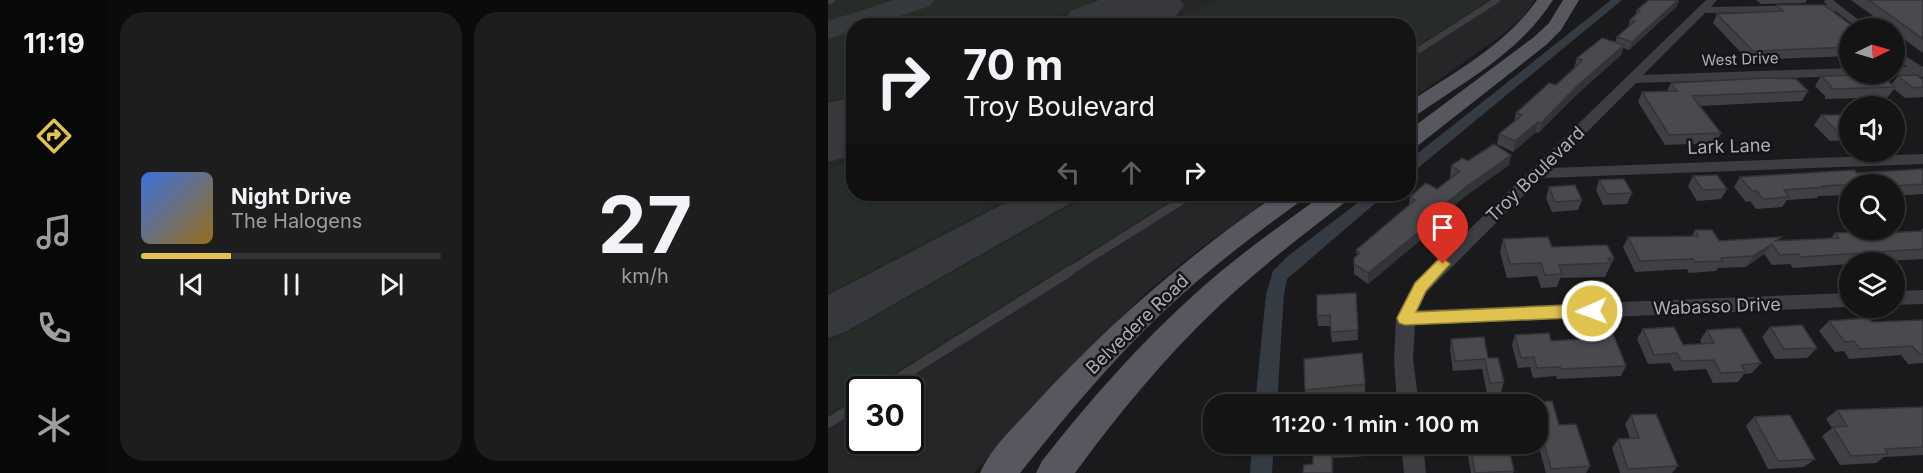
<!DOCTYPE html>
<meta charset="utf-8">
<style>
body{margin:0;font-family:Inter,sans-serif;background:#1d1d1e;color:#f1f3f6;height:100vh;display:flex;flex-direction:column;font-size:22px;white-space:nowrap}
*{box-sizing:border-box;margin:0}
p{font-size:20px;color:#9d9ea0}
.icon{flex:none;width:33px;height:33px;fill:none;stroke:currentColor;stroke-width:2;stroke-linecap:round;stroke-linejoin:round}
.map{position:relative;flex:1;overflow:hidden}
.drawer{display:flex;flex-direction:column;gap:12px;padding:12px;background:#0b0b0c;width:720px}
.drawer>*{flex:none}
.guide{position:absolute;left:18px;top:18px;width:570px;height:183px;border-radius:24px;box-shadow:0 2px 4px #0004,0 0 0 2px #333334;background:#141415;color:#f1f3f6;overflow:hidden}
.needle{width:39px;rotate:85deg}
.tools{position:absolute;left:1011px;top:18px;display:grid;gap:12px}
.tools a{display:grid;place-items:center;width:66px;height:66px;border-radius:50%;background:#141415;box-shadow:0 2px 4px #0004,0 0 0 2px #333334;font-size:30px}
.speed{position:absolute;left:18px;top:376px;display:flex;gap:12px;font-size:30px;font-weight:700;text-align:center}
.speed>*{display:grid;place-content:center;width:78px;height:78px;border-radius:50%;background:#141415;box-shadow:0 2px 4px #0004,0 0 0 2px #333334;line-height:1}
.speed .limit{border:3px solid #111;border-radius:9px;background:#fff;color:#111}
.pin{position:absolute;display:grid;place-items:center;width:51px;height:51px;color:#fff;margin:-62px -26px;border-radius:50% 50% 50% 0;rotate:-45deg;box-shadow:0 0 6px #0007}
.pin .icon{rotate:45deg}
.me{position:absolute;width:66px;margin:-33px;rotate:268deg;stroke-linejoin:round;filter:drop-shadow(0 0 4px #0008)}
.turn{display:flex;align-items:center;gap:21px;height:126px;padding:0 18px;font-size:27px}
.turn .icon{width:78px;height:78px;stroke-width:2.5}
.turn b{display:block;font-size:42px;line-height:51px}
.lanes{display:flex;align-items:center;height:57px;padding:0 18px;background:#0003;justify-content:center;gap:30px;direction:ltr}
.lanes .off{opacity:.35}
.drawer .widget{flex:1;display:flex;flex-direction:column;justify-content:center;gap:9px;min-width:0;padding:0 21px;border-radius:24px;background:#1d1d1e}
.drawer .dial{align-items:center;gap:0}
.dial b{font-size:78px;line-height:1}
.song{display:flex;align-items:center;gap:18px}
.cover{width:72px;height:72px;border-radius:9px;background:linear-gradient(135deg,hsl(220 70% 55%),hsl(40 70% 35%))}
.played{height:6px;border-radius:3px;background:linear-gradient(90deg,#dfc34e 30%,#333334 30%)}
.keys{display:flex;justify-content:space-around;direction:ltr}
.drawer .tiles{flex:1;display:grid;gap:12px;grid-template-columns:repeat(2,1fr)}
.trip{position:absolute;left:375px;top:394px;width:345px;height:60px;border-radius:24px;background:#141415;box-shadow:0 2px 4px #0004,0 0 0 2px #333334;font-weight:600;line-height:60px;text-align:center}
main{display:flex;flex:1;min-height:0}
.tab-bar{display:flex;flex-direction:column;width:108px;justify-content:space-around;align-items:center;background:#080808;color:#9d9ea0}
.tab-bar .icon{width:42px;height:42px}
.tab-bar .selected{color:#dfc34e}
.tab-bar b{font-size:27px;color:#f1f3f6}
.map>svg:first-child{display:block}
</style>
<main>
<nav class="tab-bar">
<b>11:19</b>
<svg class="icon selected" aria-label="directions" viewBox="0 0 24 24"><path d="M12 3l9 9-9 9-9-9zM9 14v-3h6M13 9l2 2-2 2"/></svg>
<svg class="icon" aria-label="music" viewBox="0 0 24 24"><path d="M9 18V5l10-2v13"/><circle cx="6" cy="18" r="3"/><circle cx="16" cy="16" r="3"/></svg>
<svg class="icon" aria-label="phone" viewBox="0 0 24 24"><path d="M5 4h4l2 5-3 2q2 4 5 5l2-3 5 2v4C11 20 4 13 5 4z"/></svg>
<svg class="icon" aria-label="climate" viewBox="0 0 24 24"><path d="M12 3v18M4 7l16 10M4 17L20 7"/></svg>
</nav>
<section class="drawer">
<div class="tiles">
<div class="widget">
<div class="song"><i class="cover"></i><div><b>Night Drive</b><p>The Halogens</p></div></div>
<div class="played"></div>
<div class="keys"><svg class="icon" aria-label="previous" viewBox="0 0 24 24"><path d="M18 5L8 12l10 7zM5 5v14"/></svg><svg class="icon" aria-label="pause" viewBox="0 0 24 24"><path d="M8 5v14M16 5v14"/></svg><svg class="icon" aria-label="next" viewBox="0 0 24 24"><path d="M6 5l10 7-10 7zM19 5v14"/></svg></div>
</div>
<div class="widget dial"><b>27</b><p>km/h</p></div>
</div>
</section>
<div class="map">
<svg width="1095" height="473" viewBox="0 0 1095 473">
<rect width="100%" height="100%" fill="#1a1a1c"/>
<path fill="#262629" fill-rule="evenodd" d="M0,0H707L696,16L673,36L581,101L580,26H26V194H448L369,251L320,291L232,377L146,473H0ZM32,390H82V441H32Z"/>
<path fill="#262d28" d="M11,0H68L0,24V3Z
M110,0H265L267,2L206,25H32Z
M392,0H660L581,51L580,26H367L351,17Z
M25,28V94L0,103V36Z
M25,159L26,194H188L0,293V170Z
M264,194H353L38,390H32L31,394L0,414V343Z"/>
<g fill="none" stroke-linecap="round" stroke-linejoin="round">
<path fill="#353b43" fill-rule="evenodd" d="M783,0H794L585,172L580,174V161Z
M541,194H558L459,279L456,294L449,405H427L438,294L445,271L460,256Z
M424,444H446L444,473H422Z"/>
<path fill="#37383c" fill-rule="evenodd" d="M66,0H106L102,6L42,26H26V31L0,39V21Z
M281,0H315L354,20L358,26H322L285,6Z
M195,194H247L241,204L17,332L0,338V295Z"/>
<path fill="#37383c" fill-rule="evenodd" d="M271,0H352L356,5L345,20L332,26H233L243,11Z
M26,97V155L0,162V103Z"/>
<path stroke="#3d3d42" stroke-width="6" d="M0,1L4,0
M580,57L669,0"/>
<path stroke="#3d3d42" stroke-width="8" d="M240,272L364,194"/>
<path stroke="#3d3d42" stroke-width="10" d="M52,390L242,271
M0,423L32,403"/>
<path fill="#3d3d42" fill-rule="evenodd" d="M878,0H889L883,7L999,5L996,2L997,0H1005L1041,28H1030L1007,11L877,13L815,75L1022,68V74H1027L1022,76L808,83L723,168L1095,154V164L713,178L598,293L590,310L1022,293V307L587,325L585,359L591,405H569L566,359L568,318L586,283Z
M1066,49L1095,67V77L1066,74V66L1079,67L1066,58Z
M1095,290V304L1066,305V291Z
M573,444H595L598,473H576Z"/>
<path fill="#57585f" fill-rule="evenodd" d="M709,0H725C692,52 636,82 587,116L580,118V103C625,73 678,45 709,0Z
M735,0H751L733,30L718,45L588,147L580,148V131L706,37L721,23Z
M450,194H478L474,200C426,235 378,271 335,312C283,361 237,417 192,473H152C163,447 187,426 206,405C279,325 360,255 450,194Z
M496,194H524L520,200C476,234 431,268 390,307C337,357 290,414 247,473H208L214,461C261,401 312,343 369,292C409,256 453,225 496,194Z"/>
</g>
<path fill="#3f4043" d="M928,0H979L977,3L933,4Z
M1023,0H1095V53L1066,32V28H1062Z
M851,1L848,7L801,50L795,48L793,55L747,96L710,133L708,132L685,152L669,144L671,134L686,121L688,113L728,85L747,68H746L749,58L787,42L789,37L800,28L802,20L807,15L809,10Z
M949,5L1022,28V56L920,60L885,23L889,14L946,11Z
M993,76L1064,84L1070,76L1095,80V97L1077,98L1066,89L1060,97L997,99V96L987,86Z
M843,83L980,91L974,101L872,106L893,133L888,143L837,145L810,102L814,92L839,91Z
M993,115H1022V140L1002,141L986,125Z
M1066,122L1072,127L1066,133Z
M683,155L681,165L636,197L597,231L596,237L540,284L526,274V264L529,255L528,250L581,206L582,197L609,189L624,178L622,177L623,166L640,161Z
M1095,169V194L1066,196V184H1022V195L990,196L989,198L959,200L954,207L928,209L922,201L918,202L906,187L912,177L1029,173Z
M865,176L899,189L893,199L869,201L860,186Z
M771,180L804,193L799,204L775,205L768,190Z
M721,187L754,200L750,210L724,212L718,198Z
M1095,228V259L1043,262H1022V264L965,268L962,264L944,265L936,254L918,267L890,268L888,271L861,273L859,269L807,272L795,247L800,237L864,236L867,230L891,241L953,237L950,241L1003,238L1007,233L1036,234L1092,231Z
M675,239L724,247L786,258L777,277L732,278L729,287L713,288L709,276L679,278L672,252Z
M528,293L530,340L504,342L502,326H490L489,316Z
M1095,320V363L1080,364L1073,355L1021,359L1016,351L1007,352L991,331L1001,321L1044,322Z
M942,327L989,348L979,358L947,359L934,337Z
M815,329L855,345L874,344L872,340L879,330L933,363L924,373L916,374L910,382L885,383L878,369L846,371L842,363L820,364L809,339Z
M687,335L723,341L751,339L753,336L798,366L793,376L729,379L728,376L705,378L702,367L690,368L684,345Z
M623,339L660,358L676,382L673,392L659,393L654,369L625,371L622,349Z
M537,384V393L478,399L477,390Z
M724,401L731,425L748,424L762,466L758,473H718L710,444V405H689L690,403Z
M1095,407V455L1056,457L1048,463L1012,465L994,436L1004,428L998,419L1009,410Z
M803,415L850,466L844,473H792L784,448L790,439L802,438L797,424Z
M926,417L987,459L976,467L940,469L918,426Z
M485,444H540V456L505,458V473L485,464Z
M638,444H680L686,471L685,473H643Z"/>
<path fill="#333437" d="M846,0H851L848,7L801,50L804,42Z
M796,45L793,55L747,96L710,133L713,123L749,86Z
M710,122L708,132L685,152L687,141Z
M683,155L681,165L636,197L597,231L596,237L540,284V273L593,224L638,187Z
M944,244L936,254L918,267L925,256Z
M504,447L505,458V473H504Z"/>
<path fill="#494a4e" stroke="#333437" stroke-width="1.5" d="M821,0H850L804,42L789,37L807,21L802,20L812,11L809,10Z
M1041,0H1095V39Z
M949,5H996L1027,28H1022V47L925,51L889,14L955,11Z
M774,38L796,45L749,86L713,123L710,122L687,141L671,134L694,115L688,113L721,83L728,85L751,64L754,60L749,58Z
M1052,75L1067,87L1003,89V86L993,76Z
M1089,75L1095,80V87L1085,88L1070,76Z
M939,78L968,79L980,91L864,96L893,133L841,135L814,92L849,91L843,83Z
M993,115H1022V130L1009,131Z
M1066,122L1072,127H1066Z
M666,144L683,155L638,187L593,224L597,227L540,273L526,264V258L532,253L528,250L587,200L582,197L598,183L609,189L632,171L623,166L634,158L640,161Z
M1095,169V184L1066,186V184H1030L995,186L996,187L956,190L961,197L935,199L929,191H924L912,177L1026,170L1029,173Z
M889,175L899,189L875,190L865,176Z
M796,179L804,193L779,194L771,180Z
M747,185L754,200L727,202L721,187Z
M867,230H884L891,241L953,237L947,241L1011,238L1007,233L1034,232L1036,234L1095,231V249L973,257L970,254L952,255L944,244L925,256L893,258L895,261L867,262L865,259L812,261L800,237L870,236Z
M720,237L724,247L779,245L786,258H780L783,263L731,265L734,274L717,275L713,263L682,264L675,239Z
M528,293L530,330L503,332L502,315L489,316V295Z
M1041,318L1044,322L1095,320V354H1092L1084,346L1032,349L1026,341L1017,342L1001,321Z
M974,325L989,348L956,349L942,327Z
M846,327L855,345L886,343L879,330L912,328L933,363L913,365L918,372L893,373L886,360L853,361L849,353L826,355L815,329Z
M721,333L723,341L754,339L753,336L785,334L798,366L733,369L732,367L709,368L706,357L693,358L687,335Z
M656,337L660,358H670L676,382L662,383L657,359L627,361L623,339Z
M534,353L537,384L477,390L476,359Z
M724,401L731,425L748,424L762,466L723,469L714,435H710V405H690V403Z
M1095,407V447L1057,449L1060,454L1023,456L1005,427L1019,426L1009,410Z
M828,414L850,466L800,469L790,439L811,438L803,415Z
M962,415L987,459L950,461L926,417Z
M485,444H540V445L504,447V473H475L476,465L485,464Z
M642,444H680L686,471L647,473Z"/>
<path fill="#dfc34e" stroke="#917f33" stroke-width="1.5" d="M615,258L622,264L598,291L588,312L764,304L770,306L772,311L770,315L764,317L577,325L571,323L569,318L587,283L610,260Z"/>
<g text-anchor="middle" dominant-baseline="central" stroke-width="5" stroke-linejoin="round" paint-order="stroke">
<g font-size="15" fill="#aeb0ba" stroke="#151517">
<text transform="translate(912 59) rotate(-2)">West Drive</text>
</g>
<g font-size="18" fill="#aeb0ba" stroke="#151517">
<text transform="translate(901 146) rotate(-2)">Lark Lane</text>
<text transform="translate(707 174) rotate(-44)">Troy Boulevard</text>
<text transform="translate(889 306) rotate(-2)">Wabasso Drive</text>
<text transform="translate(309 324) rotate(-44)">Belvedere Road</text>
</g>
</g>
</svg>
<div class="tools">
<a><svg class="needle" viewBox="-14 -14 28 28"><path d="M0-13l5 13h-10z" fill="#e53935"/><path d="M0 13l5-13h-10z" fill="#9d9ea0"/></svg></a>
<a><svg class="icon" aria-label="sound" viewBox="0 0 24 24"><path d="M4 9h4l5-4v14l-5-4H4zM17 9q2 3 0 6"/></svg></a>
<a><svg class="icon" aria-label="search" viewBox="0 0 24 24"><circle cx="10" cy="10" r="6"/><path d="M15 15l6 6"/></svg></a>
<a><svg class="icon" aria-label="layers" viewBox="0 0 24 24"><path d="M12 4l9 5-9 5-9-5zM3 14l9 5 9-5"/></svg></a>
</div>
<div class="speed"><div class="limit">30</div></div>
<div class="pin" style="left:615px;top:264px;background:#d93025"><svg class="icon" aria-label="arrive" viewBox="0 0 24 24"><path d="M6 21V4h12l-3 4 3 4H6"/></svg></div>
<svg class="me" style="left:764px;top:311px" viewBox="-20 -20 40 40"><circle r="17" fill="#dfc34e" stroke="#fff" stroke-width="3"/><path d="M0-11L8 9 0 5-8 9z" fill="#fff"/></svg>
<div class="trip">11:20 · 1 min · 100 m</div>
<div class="guide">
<div class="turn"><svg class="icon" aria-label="right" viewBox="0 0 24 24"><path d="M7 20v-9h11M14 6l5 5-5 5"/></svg><div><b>70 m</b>Troy Boulevard</div></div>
<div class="lanes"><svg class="icon off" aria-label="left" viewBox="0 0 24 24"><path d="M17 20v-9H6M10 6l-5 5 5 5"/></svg><svg class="icon off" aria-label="ahead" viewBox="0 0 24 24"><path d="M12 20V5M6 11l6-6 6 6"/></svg><svg class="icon" aria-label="right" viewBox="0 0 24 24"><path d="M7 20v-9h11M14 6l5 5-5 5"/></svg></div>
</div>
</div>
</main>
